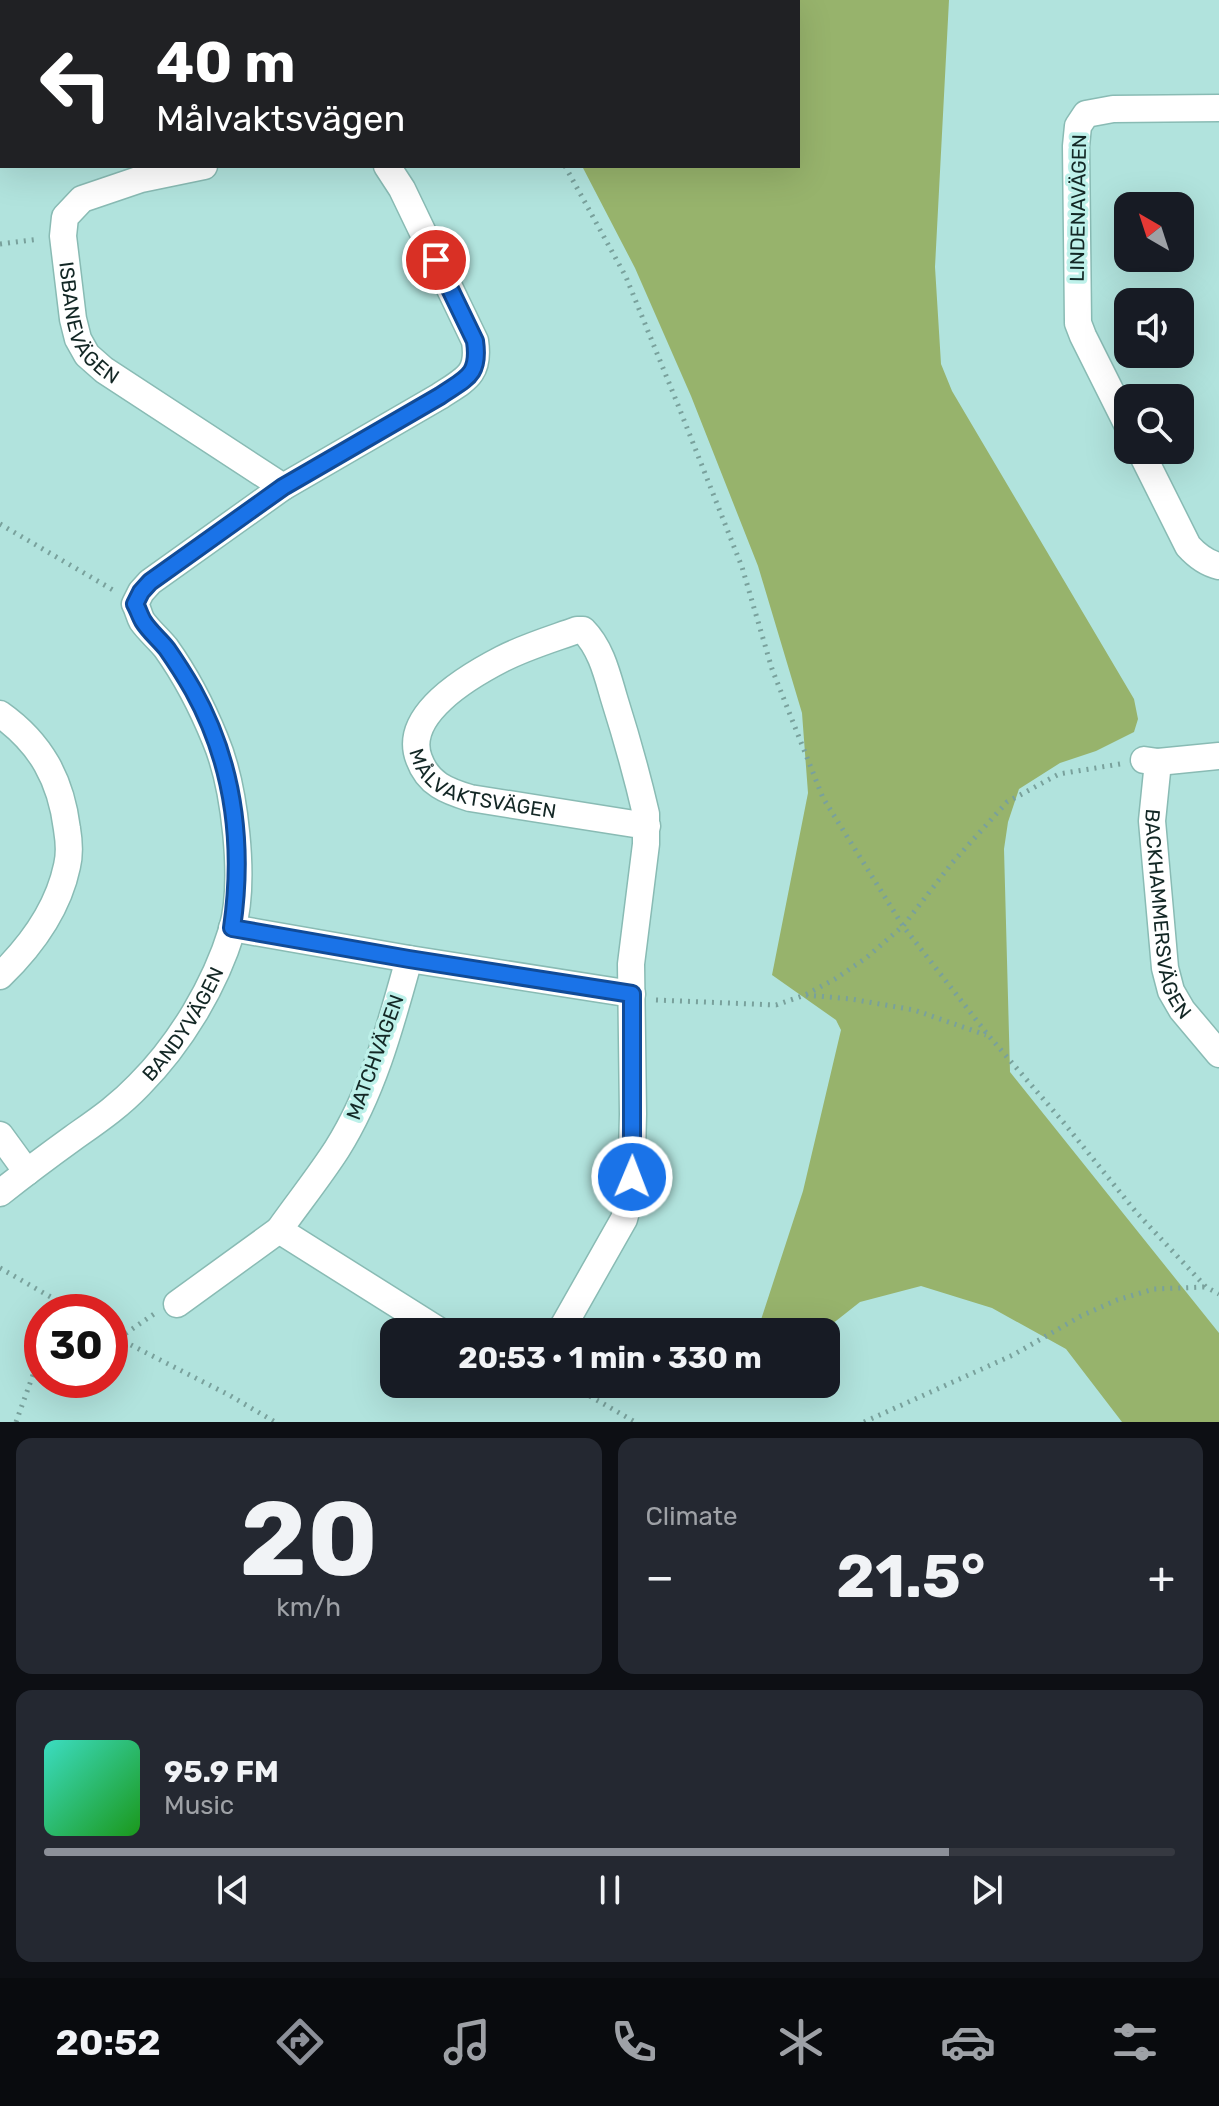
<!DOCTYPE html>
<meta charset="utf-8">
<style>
body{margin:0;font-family:Rubik,sans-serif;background:#242831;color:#f1f3f6;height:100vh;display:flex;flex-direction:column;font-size:30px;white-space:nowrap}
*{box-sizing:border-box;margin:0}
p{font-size:26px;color:#9ea1a6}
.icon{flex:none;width:44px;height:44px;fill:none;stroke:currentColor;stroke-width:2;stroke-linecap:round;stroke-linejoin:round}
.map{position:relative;height:1422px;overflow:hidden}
.panel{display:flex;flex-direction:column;gap:16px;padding:16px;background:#0d0f14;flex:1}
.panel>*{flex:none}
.top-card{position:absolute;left:0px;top:0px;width:800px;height:168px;box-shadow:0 8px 32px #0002;background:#202124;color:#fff;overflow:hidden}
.needle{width:52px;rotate:321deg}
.buttons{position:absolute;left:1114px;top:192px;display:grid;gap:16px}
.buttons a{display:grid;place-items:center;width:80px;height:80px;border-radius:16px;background:#171b24;box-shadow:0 8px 32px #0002;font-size:40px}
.speed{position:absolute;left:24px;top:1294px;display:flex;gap:16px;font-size:40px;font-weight:700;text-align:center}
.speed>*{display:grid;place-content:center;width:104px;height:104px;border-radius:50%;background:#171b24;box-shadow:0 8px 32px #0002;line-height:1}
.speed .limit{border:12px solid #d22;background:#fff;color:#111}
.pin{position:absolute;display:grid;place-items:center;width:68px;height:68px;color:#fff;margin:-34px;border:4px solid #fff;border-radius:50%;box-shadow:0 2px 8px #0007}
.me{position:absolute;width:88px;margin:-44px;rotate:1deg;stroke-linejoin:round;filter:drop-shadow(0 0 6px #0008)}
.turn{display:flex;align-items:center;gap:28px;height:168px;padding:0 24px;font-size:36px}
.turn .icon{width:104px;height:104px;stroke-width:2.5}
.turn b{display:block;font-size:56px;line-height:68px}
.big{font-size:60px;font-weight:700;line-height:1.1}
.panel .widget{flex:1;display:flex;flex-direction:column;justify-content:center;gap:12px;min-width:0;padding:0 28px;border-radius:16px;background:#242831}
.panel .dial{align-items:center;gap:0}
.dial b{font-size:104px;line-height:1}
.song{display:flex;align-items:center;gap:24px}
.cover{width:96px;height:96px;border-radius:12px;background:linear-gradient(135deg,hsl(170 70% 55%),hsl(120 70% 35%))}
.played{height:8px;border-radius:4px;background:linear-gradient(90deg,#8c9099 80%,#363941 80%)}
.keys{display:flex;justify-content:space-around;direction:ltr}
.heat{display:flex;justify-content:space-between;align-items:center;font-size:44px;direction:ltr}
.panel .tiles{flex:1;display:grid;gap:16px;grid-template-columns:1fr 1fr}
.widget:last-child{grid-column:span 2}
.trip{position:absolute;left:380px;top:1318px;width:460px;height:80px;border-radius:16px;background:#171b24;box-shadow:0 8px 32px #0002;font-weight:700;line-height:80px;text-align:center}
.menu{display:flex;height:128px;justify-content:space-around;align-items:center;background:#090b0e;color:#9ea1a6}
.menu .icon{width:56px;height:56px}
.menu .active{color:#8c9099}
.menu b{font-size:36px;color:#f1f3f6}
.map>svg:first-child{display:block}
</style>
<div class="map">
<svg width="1219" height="1422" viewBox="0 0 1219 1422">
<rect width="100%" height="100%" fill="#b1e3dd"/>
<path fill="#97b36c" d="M456,0H949L935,267L941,364L952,391L1134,699L1138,719L1134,732L1096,751L1060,763L1019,789L1008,822L1004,849L1010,1072L1219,1333V1422H1122L1066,1349L992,1308L921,1286L860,1302L822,1332H757L803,1191L841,1030L836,1020L772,975L808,793L802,713L758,566L691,396L635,268L582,166H798V2H459Z"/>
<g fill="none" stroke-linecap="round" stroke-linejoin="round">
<defs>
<g id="minor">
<path id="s1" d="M204,166L141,179L82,199L65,217L63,236L73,319L78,339L87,355L104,370L283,487"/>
<path d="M1128,426L1083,336L1078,323L1076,146L1078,126L1086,114L1113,109L1219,108"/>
<path d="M1140,450L1188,546C1197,556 1206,563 1219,566"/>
<path d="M0,714C41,743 61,780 67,829C69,841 70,854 67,866C58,909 31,946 0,976"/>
<path d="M1144,760L1158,762L1219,756"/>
<path id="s2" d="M1158,762L1152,821L1165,968L1171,991L1182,1010L1219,1054"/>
<path d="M232,928L409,959L632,994"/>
<path d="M409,959C391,1024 373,1092 337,1149C319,1177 298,1203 279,1230L441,1332"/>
<path d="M0,1135L27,1172"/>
<path id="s3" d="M0,1193C24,1174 48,1156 73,1138C97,1121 118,1107 139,1085C180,1044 215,986 232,930C246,881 235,786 215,739C202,707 186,676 166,648C159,639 149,631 142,621C139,616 138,609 135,604L141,592L150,582L283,487L440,396C466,379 480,374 475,341L402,189L387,166"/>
<path d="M177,1304L279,1230"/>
<path id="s4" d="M560,1332L624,1219L631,1193L633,1114L631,964L646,844V814C637,775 626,736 614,698C607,674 601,648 583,630H577C552,639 525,647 502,659C469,676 402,715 419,759C428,784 447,791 470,798L647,826"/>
</g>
</defs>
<use href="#minor" stroke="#89bbb4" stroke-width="29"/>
<path stroke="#79a19c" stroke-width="5" stroke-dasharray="2 6" stroke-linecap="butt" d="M94,0L95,2
M437,0L440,2
M166,2L174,0
M428,2V0
M0,60L2,58
M565,166L626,277L678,405L742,567L772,669L823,798L903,926L988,1035L1064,1123L1136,1212L1206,1287L1219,1294
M0,244L39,239
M0,524L113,590
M806,995L851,999L914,1010L986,1035
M656,1000L776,1005L805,995L835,979L866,958L903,926L952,863L1007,802L1059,774L1120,764
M0,1268L77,1312
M110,1333L127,1343L229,1395L275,1422
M119,1338L154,1314
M569,1384L635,1422
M16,1422L42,1350
M864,1422L1013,1355L1081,1316L1117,1300L1154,1289L1205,1287"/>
<use href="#minor" stroke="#fff" stroke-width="26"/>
</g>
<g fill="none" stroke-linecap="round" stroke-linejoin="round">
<defs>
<path id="route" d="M436,260L475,341C480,376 466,378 440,396L283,487L150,582L141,592L135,604C138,609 140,616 143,621C149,631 159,639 167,649C176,662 185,676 193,690C234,764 244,845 232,928L409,959L632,994V1177"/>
</defs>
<use href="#route" stroke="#114b97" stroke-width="20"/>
<use href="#route" stroke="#1a73e8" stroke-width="14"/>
</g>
<g text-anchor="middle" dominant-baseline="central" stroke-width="7" stroke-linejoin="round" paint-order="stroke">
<g font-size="20" fill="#132725" stroke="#bef1ea">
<text transform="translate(1078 208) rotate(-89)">LINDENAVÄGEN</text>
<text stroke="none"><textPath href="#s1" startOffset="264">ISBANEVÄGEN</textPath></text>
<text stroke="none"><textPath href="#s4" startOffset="1032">MÅLVAKTSVÄGEN</textPath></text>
<text stroke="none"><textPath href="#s2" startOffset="154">BACKHAMMERSVÄGEN</textPath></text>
<text stroke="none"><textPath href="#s3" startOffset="252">BANDYVÄGEN</textPath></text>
<text transform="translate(375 1057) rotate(-70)">MATCHVÄGEN</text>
</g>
</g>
</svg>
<div class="buttons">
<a><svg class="needle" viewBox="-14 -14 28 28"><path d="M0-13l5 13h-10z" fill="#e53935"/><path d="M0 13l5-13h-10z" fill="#9ea1a6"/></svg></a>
<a><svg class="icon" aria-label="sound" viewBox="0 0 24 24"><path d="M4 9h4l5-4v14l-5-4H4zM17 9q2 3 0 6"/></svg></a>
<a><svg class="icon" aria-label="search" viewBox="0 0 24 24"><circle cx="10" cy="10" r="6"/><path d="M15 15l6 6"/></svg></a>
</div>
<div class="speed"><div class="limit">30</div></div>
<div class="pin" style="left:436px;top:260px;background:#d93025"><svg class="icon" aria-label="arrive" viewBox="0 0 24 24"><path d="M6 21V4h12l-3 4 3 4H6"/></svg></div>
<svg class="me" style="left:632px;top:1177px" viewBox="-20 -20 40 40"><circle r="17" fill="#1a73e8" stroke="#fff" stroke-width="3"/><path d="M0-11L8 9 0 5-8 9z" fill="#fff"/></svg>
<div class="trip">20:53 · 1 min · 330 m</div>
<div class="top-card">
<div class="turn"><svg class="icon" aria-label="left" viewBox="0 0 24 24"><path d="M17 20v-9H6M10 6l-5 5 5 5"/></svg><div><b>40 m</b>Målvaktsvägen</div></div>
</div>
</div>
<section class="panel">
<div class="tiles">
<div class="widget dial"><b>20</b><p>km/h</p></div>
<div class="widget"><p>Climate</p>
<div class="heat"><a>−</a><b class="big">21.5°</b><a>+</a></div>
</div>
<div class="widget">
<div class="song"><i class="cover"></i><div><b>95.9 FM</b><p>Music</p></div></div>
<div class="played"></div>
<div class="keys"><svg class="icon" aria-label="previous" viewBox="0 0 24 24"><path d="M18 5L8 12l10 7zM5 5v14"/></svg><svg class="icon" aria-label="pause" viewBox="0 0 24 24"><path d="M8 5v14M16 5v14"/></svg><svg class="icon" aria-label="next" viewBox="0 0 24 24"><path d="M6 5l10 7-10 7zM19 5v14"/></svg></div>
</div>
</div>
</section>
<nav class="menu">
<b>20:52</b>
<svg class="icon active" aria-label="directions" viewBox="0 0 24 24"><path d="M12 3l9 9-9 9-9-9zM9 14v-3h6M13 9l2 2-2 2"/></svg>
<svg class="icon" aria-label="music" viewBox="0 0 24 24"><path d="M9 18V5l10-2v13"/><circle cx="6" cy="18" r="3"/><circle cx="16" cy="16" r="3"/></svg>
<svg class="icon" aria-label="phone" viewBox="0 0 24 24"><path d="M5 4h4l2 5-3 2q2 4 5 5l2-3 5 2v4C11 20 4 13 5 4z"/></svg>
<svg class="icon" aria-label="climate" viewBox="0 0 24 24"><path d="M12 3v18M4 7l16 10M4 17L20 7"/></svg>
<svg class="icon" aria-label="car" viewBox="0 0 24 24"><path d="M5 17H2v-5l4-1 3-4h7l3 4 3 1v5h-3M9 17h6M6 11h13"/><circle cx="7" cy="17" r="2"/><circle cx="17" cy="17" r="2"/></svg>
<svg class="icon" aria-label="filters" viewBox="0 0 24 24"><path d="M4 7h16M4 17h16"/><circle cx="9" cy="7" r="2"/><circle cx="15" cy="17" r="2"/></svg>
</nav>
